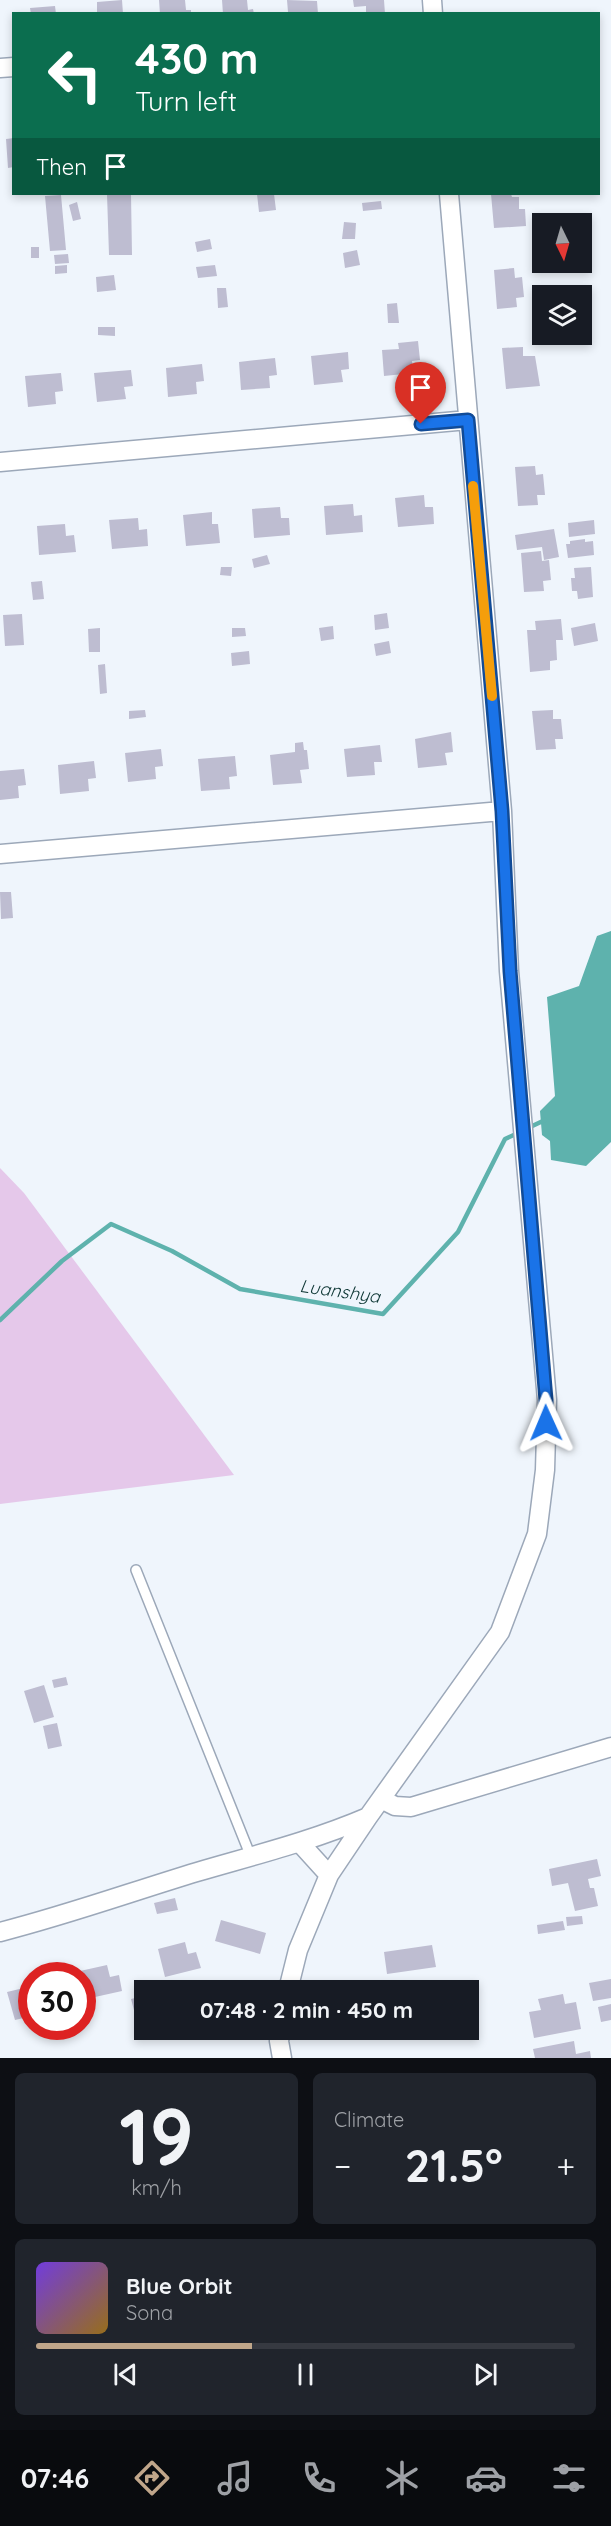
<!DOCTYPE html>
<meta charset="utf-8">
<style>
body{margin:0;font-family:Quicksand,sans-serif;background:#20242c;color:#f1f3f6;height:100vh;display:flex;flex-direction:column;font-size:22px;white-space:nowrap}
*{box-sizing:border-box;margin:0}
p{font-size:20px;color:#9ea1a6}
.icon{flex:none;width:33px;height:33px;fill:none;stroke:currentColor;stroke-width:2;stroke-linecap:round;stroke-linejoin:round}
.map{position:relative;height:2058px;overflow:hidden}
.drawer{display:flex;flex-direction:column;gap:15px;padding:15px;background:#0d0f14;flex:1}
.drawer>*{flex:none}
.top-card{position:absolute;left:12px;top:12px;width:588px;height:183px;border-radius:0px;box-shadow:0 3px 9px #0003;background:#0b6e4f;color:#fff;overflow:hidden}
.needle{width:39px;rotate:175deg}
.buttons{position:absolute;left:532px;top:213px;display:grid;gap:12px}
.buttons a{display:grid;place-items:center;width:60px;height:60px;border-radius:0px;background:#171b24;box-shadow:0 3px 9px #0003;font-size:30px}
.speed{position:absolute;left:18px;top:1962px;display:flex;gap:12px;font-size:30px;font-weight:700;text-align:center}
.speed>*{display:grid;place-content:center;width:78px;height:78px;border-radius:50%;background:#171b24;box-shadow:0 3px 9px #0003;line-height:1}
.speed .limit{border:9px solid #d22;background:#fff;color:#111}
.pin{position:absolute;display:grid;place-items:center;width:51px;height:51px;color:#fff;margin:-62px -26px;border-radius:50% 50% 50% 0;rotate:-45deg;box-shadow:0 0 6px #0007}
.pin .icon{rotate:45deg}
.me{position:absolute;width:66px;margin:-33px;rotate:359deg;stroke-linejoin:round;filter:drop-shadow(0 0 4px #0008)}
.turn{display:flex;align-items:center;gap:21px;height:126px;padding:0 24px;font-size:27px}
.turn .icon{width:78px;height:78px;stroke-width:2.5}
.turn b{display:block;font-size:42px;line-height:51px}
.then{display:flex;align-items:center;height:57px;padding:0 24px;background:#0003;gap:12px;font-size:22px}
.big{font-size:45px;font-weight:700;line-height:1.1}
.drawer .widget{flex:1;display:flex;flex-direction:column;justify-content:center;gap:9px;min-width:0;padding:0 21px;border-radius:9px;background:#20242c}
.drawer .dial{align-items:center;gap:0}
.dial b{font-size:78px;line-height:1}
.song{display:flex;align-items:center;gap:18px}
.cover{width:72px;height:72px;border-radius:9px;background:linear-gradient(135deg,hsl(260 70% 55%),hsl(40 70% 35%))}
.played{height:6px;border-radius:3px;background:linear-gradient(90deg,#c0a68a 40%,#363941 40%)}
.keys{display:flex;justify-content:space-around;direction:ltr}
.heat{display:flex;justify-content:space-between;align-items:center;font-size:33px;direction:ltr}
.drawer .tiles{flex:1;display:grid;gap:15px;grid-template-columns:1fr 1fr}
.widget:last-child{grid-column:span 2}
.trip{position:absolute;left:134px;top:1980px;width:345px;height:60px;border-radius:0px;background:#171b24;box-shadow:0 3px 9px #0003;font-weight:700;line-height:60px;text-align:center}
.tabs{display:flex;height:96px;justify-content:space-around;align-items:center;background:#090b0e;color:#9ea1a6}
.tabs .icon{width:42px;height:42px}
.tabs .active{color:#c0a68a}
.tabs b{font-size:27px;color:#f1f3f6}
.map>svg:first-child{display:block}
</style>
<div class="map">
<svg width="611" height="2058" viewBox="0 0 611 2058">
<rect width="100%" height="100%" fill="#eff5fc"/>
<path fill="#e5c8ea" d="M0,1168L24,1193L234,1475L0,1504Z"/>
<path fill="#5eb2ad" d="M611,931V1142L586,1166L551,1160L550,1141L542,1135L540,1111L555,1096L547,997L579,986L597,936Z"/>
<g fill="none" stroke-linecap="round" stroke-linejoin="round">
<path stroke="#5eb2ad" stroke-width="4.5" d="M528,1128L545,1120
M0,1320L62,1261L111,1224L172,1251L240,1289L383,1314L458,1232L505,1139L518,1133"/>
</g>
<path fill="#bebdd1" d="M122,0L123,14H97V2Z
M159,0H185L186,10H191V14H160Z
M222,0H247L248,10L253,9L254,14H223Z
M287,0L317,1L318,14L288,12Z
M353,0H384L385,14H366V6L354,7Z
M55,6L56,14H31L30,8Z
M14,138V167L8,168L6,139Z
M107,194H131L132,255H109Z
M257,194H274L276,210L259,212Z
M491,194H511L512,197H519V209H525L526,226L494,228Z
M61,195L66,250L50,251L45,196Z
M381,201L382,209L363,211L362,203Z
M77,202L81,219L73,221L69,205Z
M344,222L356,223L355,239H342Z
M210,239L212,249L197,252L195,242Z
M31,247H39V258H31Z
M357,250L360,265L345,268L343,253Z
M68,254L69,263L55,264L54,255Z
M67,265V273L55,274V266Z
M215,265L217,276L198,278L196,267Z
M514,268L515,278L522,277L524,297L516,298L517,307L497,309L494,270Z
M114,275L116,290L97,292L96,277Z
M217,288H226L228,307L218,308Z
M397,303L399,323H388L387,304Z
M98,327H115V336L98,335Z
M418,341L420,360L412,361L413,373L384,376L382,350L399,349L398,343Z
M523,347V356H535L540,386L506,389L502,348Z
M348,352L349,369L341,370L343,382L314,385L311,356Z
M275,358L277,375L269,376L270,388L241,390L239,362Z
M202,364L204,381L196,382L197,394L168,397L166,368Z
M131,370L133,386L124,387L126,399L97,402L94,373Z
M61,373L63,391L55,392L56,404L28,407L25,376Z
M535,466L536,475L543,474L545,495H537L538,505L518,506L515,467Z
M424,495L425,507H433L434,524L398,527L395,498Z
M353,504L354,516L362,515L363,532L326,535L324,506Z
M280,507L281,518H289L290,535L254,538L252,509Z
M212,512V524H218L220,543L186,546L183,515Z
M138,518L139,530L147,529L148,546L112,549L109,520Z
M594,520L595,534L569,537L568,523Z
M65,524L66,536L74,535L76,552L39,555L37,526Z
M554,529L559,557L544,560L542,547L517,550L515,535Z
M585,539V542L593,541L594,555L568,558L566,544H570V541Z
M541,551L542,561L549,560L551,580L543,581L544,591L524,592L521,553Z
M267,555L270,564L254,568L252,559Z
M221,567H232L231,576L220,575Z
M591,567L593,597L578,599L577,591H572L571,578H575L574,568Z
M42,581L44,599L33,600L31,582Z
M387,613L389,628L375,630L374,615Z
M22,614L24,645L5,646L3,615Z
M561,619L563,640H556L557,660L550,661V670L530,672L527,630H536L535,621Z
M595,623L598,641L574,646L571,628Z
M333,626L334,639L321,641L319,628Z
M100,628V652H89L88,629Z
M232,628H245L246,636L232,637Z
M389,641L391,653L376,656L374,644Z
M249,651L250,664L232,666L231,653Z
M105,664L107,693L100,694L98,665Z
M145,710L146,717L129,719V711Z
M553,710V719H561L563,739H555L556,749L536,750L532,711Z
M451,732L453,752L445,753L447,765L418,768L415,739Z
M303,742L304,750H307L309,769L300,770L302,783L273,785L270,755L295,752V743Z
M380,745L382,762H374L375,775L347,777L344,749Z
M161,749L163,766L155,767L156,779L128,782L125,753Z
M235,756L237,776L229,777L230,789L201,791L198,759Z
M94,761L96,778L88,779L89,791L60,794L58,765Z
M24,769L26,785L18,786L19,798L0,800V771Z
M0,892H11L13,918L1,919Z
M66,1677L68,1685L54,1688L52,1680Z
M44,1685L54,1717L34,1723L24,1691Z
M57,1723L62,1746L48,1749L43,1726Z
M597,1859L601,1876L588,1879L590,1888H594L598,1906L575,1911L568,1883L552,1886L549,1869Z
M175,1898L178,1910L157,1914L154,1903Z
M582,1916L583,1924L567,1926L566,1917Z
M221,1920L266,1933L260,1954L215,1941Z
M563,1921L565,1930L538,1934L537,1925Z
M185,1942L188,1954L196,1952L201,1968L165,1977L158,1949Z
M432,1945L436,1967L387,1974L384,1952Z
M107,1965L110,1977L119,1975L122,1991L86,1999L80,1971Z
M611,1979V1998L593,2001L589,1983Z
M32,1986V2016L15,2020L7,1992Z
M563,1994L565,2004L576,2002L581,2029L534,2038L529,2012L541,2010L538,1999Z
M139,1997L140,2001L144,2000V2011L135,2014L131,1999Z
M611,2004V2020L601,2022L598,2007Z
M574,2041L576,2054L590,2051L591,2058H535L533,2049Z"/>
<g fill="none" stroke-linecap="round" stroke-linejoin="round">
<defs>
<path id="service" d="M136,1570L251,1857"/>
<path id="minor" d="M432,0L433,14
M0,68L14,67
M0,462L468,420
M0,854L502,811
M381,1799L395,1806L411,1807L611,1747
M300,1843L329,1875
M0,1932C67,1915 131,1892 197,1872C255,1855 312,1841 368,1817
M288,1990L298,1950L329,1875L368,1817L500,1632L537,1534L545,1470L547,1400L509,971L502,811L449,194
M281,2030L279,2041L282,2058"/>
</defs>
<use href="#service" stroke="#9ca8b9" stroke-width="12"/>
<use href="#minor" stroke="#9ca8b9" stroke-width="21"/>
<use href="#service" stroke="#fff" stroke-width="9"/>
<use href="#minor" stroke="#fff" stroke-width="18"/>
</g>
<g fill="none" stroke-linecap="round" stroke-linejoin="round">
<defs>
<path id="route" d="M421,424L468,420L502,811L510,971L546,1400V1423"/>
</defs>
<use href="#route" stroke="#114b97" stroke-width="15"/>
<use href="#route" stroke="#1a73e8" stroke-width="10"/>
<path stroke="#f59e0b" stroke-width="10" d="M473,486L492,696"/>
</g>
<g text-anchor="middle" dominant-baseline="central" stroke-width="4.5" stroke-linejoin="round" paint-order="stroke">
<g font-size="18" font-style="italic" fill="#0d3634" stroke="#eff5fc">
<text transform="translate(340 1291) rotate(8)">Luanshya</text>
</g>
</g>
</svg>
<div class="buttons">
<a><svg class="needle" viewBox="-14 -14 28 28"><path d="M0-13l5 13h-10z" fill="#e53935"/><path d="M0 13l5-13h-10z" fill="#9ea1a6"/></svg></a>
<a><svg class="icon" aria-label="layers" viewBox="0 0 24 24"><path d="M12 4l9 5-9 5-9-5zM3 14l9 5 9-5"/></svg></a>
</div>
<div class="speed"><div class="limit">30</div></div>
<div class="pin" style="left:421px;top:424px;background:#d93025"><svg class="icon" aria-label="arrive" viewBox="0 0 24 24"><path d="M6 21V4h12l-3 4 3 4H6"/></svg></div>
<svg class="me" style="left:546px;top:1423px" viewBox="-20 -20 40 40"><path d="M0-17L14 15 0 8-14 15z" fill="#1a73e8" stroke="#fff" stroke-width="4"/></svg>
<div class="trip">07:48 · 2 min · 450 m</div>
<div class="top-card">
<div class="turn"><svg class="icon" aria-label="left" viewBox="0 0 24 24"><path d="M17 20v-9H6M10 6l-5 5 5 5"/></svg><div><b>430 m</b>Turn left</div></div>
<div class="then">Then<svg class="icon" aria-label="arrive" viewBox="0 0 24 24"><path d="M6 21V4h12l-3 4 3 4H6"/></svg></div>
</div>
</div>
<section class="drawer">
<div class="tiles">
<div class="widget dial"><b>19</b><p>km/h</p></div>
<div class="widget"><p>Climate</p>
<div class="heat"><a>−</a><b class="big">21.5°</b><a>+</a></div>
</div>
<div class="widget">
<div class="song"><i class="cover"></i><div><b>Blue Orbit</b><p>Sona</p></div></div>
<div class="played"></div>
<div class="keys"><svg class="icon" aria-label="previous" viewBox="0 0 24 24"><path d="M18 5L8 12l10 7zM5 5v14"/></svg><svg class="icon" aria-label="pause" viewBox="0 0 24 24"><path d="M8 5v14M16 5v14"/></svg><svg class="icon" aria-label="next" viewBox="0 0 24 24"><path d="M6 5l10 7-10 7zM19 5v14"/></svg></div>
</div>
</div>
</section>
<nav class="tabs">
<b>07:46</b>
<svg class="icon active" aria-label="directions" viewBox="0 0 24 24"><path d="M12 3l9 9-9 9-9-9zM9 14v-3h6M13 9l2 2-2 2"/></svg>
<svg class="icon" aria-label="music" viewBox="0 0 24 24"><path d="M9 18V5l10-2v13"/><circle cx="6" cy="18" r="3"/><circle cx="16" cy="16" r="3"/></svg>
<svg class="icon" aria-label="phone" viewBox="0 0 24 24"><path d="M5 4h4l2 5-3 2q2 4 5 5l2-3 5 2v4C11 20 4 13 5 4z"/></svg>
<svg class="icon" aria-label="climate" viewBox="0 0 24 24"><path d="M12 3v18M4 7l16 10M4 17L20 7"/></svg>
<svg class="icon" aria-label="car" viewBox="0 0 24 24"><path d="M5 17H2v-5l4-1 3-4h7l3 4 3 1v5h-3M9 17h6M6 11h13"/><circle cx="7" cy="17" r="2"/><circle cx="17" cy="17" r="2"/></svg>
<svg class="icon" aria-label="filters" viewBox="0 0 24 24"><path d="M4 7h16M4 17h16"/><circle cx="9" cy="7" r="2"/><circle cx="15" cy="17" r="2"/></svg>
</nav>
